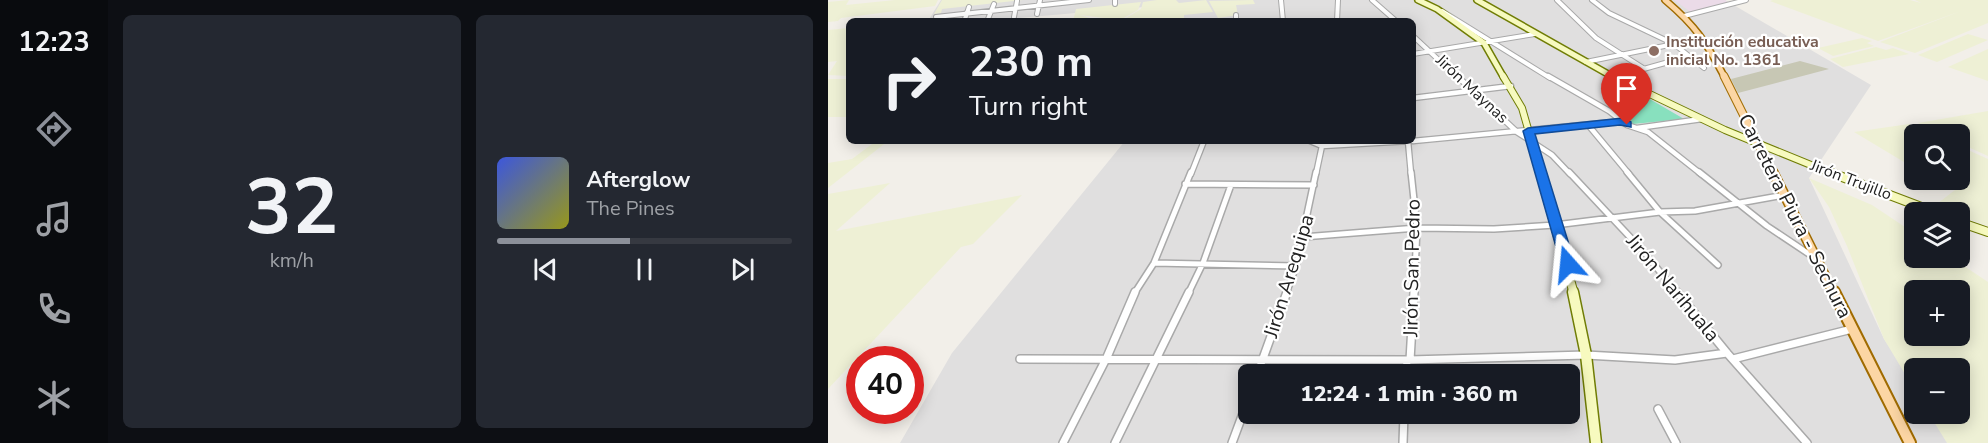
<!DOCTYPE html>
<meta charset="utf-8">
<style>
body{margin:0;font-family:"Nunito Sans",sans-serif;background:#242831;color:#f1f3f6;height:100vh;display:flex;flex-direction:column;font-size:22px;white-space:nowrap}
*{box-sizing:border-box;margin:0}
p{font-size:20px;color:#9ea1a6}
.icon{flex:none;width:33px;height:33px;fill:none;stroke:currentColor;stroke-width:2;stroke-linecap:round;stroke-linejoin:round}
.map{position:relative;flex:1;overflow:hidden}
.details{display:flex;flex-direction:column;gap:15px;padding:15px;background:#0d0f14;width:720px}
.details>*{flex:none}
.banner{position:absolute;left:18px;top:18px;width:570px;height:126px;border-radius:9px;box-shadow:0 3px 15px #0003;background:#171b24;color:#f1f3f6;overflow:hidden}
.tools{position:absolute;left:1076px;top:124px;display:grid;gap:12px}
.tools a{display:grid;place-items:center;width:66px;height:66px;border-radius:9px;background:#171b24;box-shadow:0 3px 15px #0003;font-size:30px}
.speed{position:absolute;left:18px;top:346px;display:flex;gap:12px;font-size:30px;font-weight:700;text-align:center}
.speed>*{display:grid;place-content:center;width:78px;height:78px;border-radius:50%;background:#171b24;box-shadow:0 3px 15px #0003;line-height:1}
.speed .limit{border:9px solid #d22;background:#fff;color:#111}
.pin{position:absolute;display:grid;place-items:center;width:51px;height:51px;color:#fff;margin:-62px -26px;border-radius:50% 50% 50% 0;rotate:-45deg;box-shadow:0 0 6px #0007}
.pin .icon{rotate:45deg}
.me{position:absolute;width:66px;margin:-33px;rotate:342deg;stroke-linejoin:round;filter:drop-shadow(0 0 4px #0008)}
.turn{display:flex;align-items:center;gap:21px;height:126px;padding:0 24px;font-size:27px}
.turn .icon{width:78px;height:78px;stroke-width:2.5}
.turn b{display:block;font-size:42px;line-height:51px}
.details .card{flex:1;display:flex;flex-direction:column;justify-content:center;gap:9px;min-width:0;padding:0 21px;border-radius:9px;background:#242831}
.details .dial{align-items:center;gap:0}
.dial b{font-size:78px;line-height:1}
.song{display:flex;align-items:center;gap:18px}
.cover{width:72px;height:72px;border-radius:9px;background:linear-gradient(135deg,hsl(230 70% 55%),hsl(60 70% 35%))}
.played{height:6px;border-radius:3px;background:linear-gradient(90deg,#8c9099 45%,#363941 45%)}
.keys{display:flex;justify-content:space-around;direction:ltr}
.details .tiles{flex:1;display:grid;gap:15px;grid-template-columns:repeat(2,1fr)}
.trip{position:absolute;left:410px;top:364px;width:342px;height:60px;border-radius:9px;background:#171b24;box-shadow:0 3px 15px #0003;font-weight:800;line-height:60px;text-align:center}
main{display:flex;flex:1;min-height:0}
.tabs{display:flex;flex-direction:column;width:108px;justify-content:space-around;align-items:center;background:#090b0e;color:#9ea1a6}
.tabs .icon{width:42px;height:42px}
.tabs .on{color:#8c9099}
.tabs b{font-size:27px;color:#f1f3f6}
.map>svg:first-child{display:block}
</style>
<main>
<nav class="tabs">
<b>12:23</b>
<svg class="icon on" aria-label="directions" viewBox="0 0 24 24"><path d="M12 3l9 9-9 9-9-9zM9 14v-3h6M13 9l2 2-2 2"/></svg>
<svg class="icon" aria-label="music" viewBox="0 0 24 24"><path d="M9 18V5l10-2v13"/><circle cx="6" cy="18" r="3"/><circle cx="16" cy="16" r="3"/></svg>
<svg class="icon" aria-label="phone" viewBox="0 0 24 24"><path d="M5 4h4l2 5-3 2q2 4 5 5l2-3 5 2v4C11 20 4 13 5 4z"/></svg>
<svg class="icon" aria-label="climate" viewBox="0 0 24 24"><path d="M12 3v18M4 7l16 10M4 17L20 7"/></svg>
</nav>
<section class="details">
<div class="tiles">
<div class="card dial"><b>32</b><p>km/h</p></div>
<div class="card">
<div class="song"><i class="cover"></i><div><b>Afterglow</b><p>The Pines</p></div></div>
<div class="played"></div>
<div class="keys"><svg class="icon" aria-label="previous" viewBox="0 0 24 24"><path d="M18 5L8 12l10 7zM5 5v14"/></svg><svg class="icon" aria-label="pause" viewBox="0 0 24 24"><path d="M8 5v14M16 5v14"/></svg><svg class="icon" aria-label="next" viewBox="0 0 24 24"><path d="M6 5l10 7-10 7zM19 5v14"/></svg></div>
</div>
</div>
</section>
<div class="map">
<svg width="1160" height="443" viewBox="0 0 1160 443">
<rect width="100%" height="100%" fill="#f2efe9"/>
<path fill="#e0dfdf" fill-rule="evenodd" d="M113,0H897L1043,85L981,178L1056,339L1086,384V414H1106L1125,443H72L124,353L297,141H585V21H338L339,5L157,21H100ZM420,375H741V414H420Z"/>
<path fill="#ebdbe8" d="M846,0H897L901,3L864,13Z"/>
<path fill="#c7c7b4" d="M972,61L1001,69L910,93L903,79Z"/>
<path fill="#eef0d5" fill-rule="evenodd" d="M21,0L18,5L67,0H110L107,6L13,18L10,21L0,22V2Z
M114,0H195L114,9L113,13L106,14Z
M329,0H348L351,3L378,0L385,12L356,15V21H293L313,9L315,2Z
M425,0L427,4L408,5L410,15L390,18L381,1Z
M945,0H1082L1093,3L1087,0H1160V23L1087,53L1052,42L1133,11L1050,41L942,1Z
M313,2L310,10L292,20L252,15L272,21H245L248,9Z
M21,28V45L19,48L21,47V76L0,75L9,61L0,62V30Z
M1140,34L1160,40L1109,62L1090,55Z
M1034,38L1044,41L1039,43L1046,46L1005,56L990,48Z
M1048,47L1058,50L1065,48L1081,54L1015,67L1002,59Z
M1160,49V81L1120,67Z
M0,79H21V117H0Z
M1160,111V156L1131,143V135H1115L1090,123Z
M1081,124L1106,135H1086V168L1026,132Z
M48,141H60L0,188V163L24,159Z
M1131,146L1160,159V226L1131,216V213H1123L1105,207L1127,190L1108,180H1131Z
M981,178L1044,205L1086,233V258H1124L1160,282V443H1119L1101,414H1131V369H1086V389L1056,339L1019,246L1001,207ZM1086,291H1131V336H1086Z
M62,183L8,231L194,195L145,244L133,247L0,389V194Z"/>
<path fill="#88e0be" d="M820,98L856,119L805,124L792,108L785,106L811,105L807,99Z"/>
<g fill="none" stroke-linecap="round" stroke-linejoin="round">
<defs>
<path id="street-far3" d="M287,0V4
M453,0L455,21
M544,0L568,21
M729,0L768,38L815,68
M764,0L781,13L846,44L876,68
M614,11L722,78
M209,14L212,0
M408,15V21
M856,16L918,0
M108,17L261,0
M186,17L189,1
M137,19L141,7
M160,19L166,4
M509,21L510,0
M585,36L630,78
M585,54L707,34
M758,62L846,44
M787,77L862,56"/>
<path id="street-far2" d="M629,76L689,132L724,155L742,174
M720,76L781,111L799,125L820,132L873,174
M787,77L790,76
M585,98L683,86
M761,126L801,174
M809,128L874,119
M482,141L494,146L582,141
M580,141L583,174
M585,141L795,121
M363,174L376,141
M488,174L495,141"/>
<path id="street-far1" d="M583,172L589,228L586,294
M741,172L816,252L850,294
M799,172L832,212L890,265
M871,172L939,226L987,258
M357,184L486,185
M475,237L589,228L666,229L727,225L832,212L867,211L956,195
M326,263L468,266
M306,294L326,263L363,172
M360,294L375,263L403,185
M458,294L468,266L488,172"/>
<path id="street" d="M849,292L899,353L979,443
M192,359L582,360L758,355L847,360L899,353
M905,359L1024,329
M582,360L586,292
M429,375L459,292
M578,375L579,360
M830,409L848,443
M235,443L279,357L307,292
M287,443L361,292
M404,443L420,400
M575,443L576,414"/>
<path id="secondary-far3" d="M590,0L609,9L656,43L676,78
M649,0L787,78"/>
<path id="secondary-far2" d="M675,76L694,108L713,174
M784,76L897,130L1005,174"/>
<path id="secondary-far1" d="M712,172L746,294
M1001,172L1109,213
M1131,222L1160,232"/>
<path id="secondary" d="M745,292L758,355L768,443"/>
<path id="primary-far3" d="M837,0C868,26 878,42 897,78"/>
<path id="primary-far2" d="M896,76L945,174"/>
<path id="primary-far1" d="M945,172L1006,294"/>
<path id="primary" d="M1006,292L1082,443"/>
</defs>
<use href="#street-far3" stroke="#a9a9a9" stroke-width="6"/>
<use href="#street-far2" stroke="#a9a9a9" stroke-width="7"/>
<use href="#street-far1" stroke="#a9a9a9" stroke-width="8"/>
<use href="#street" stroke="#a9a9a9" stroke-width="10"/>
<use href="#secondary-far3" stroke="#707d05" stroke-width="8"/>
<use href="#secondary-far2" stroke="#707d05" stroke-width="8"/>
<use href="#secondary-far1" stroke="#707d05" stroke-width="10"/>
<use href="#secondary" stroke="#707d05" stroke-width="13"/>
<use href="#primary-far3" stroke="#a06b00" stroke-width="8"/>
<use href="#primary-far2" stroke="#a06b00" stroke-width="9"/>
<use href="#primary-far1" stroke="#a06b00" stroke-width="11"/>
<use href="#primary" stroke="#a06b00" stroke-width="14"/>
<use href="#street-far3" stroke="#fff" stroke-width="4"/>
<use href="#street-far2" stroke="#fff" stroke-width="4.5"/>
<use href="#street-far1" stroke="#fff" stroke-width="5"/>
<use href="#street" stroke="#fff" stroke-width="7"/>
<use href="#secondary-far3" stroke="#f7fabf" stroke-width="5"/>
<use href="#secondary-far2" stroke="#f7fabf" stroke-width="6"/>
<use href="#secondary-far1" stroke="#f7fabf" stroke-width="8"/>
<use href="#secondary" stroke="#f7fabf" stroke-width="10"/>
<use href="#primary-far3" stroke="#fcd6a4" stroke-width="5"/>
<use href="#primary-far2" stroke="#fcd6a4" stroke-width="7"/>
<use href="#primary-far1" stroke="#fcd6a4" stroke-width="8"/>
<use href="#primary" stroke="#fcd6a4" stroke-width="10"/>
</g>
<path fill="#1a73e8" stroke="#114b97" stroke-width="1.5" d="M795,118L803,122V127L792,125L707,134L747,264L745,268H734L695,131L700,128Z"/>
<circle fill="#8d6e63" stroke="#fff" stroke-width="2" cx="826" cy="51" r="6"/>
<g text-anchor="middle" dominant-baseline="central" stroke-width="4.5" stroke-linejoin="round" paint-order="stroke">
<g font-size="16" font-weight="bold" fill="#785e54" stroke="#fff" text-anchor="start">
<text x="838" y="42">Institución educativa<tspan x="838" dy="18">inicial No. 1361</tspan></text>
</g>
<g font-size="16" fill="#222" stroke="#fff">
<text transform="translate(644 89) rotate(43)">Jirón Maynas</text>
<text transform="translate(1023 180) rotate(21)">Jirón Trujillo</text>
</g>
<g font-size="20" fill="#222" stroke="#fff">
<text transform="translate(967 216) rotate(63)">Carretera Piura - Sechura</text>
<text transform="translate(584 268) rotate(-89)">Jirón San Pedro</text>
<text transform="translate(461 276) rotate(-73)">Jirón Arequipa</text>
<text transform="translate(845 288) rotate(50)">Jirón Narihuala</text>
</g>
</g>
</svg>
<div class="tools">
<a><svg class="icon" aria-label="search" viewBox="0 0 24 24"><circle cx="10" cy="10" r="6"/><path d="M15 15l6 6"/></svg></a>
<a><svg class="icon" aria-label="layers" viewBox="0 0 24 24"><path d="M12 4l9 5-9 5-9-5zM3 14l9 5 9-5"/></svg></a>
<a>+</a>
<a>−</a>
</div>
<div class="speed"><div class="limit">40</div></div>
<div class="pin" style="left:799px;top:125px;background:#d93025"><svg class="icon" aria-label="arrive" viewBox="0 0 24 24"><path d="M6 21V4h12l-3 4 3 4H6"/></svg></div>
<svg class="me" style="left:740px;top:264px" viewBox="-20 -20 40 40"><path d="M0-17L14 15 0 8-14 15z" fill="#1a73e8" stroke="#fff" stroke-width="4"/></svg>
<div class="trip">12:24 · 1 min · 360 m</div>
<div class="banner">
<div class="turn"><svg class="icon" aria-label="right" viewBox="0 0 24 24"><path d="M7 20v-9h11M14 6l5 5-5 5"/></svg><div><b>230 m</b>Turn right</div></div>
</div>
</div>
</main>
